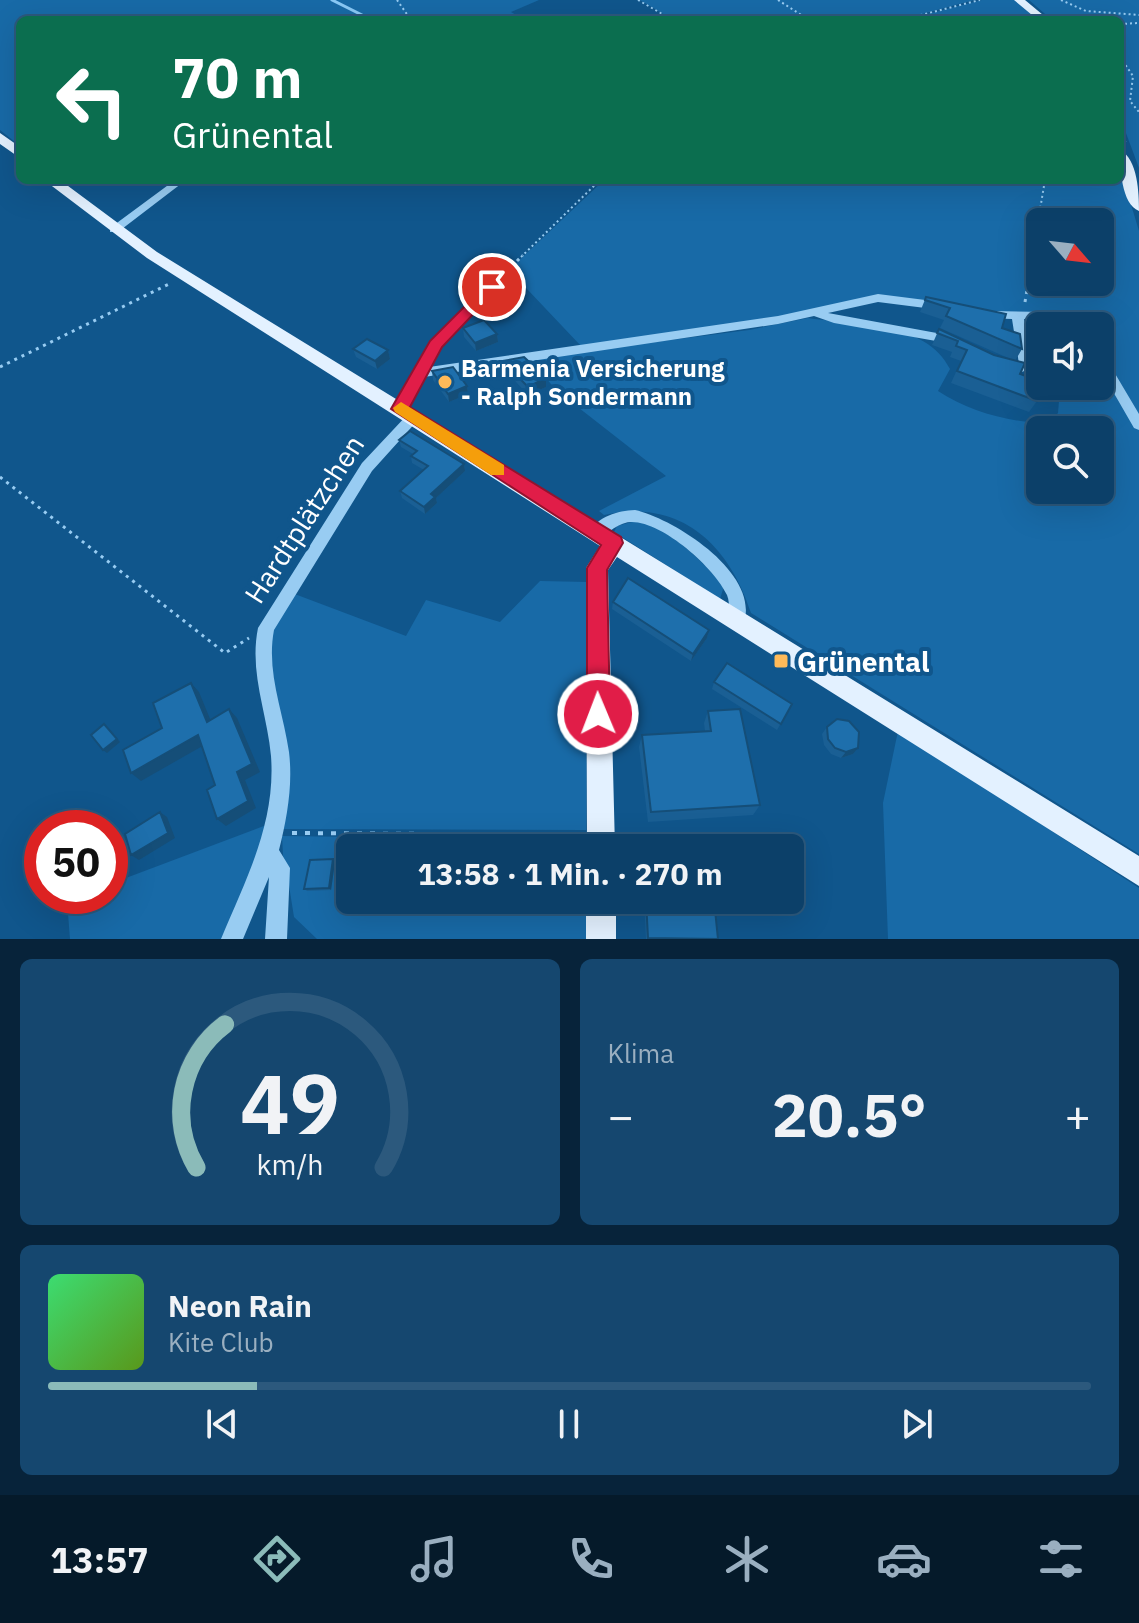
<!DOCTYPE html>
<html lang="de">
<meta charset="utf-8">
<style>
body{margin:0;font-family:"IBM Plex Sans",sans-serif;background:#15476f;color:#f1f3f6;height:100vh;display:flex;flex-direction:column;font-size:30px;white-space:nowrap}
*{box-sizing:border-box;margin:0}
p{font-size:26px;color:#9aafc0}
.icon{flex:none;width:44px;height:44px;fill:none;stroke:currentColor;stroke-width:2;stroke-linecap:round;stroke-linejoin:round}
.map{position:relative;height:939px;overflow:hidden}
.drawer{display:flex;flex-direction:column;gap:20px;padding:20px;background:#07233a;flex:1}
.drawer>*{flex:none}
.banner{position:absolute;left:16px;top:16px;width:1108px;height:168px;border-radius:12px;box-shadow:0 8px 32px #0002,0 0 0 2px #2c597d;background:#0b6e4f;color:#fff;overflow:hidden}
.needle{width:52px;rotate:118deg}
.buttons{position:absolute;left:1026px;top:208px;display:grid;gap:16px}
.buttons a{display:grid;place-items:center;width:88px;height:88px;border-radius:12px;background:#0c4069;box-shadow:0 8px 32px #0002,0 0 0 2px #2c597d;font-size:40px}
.speed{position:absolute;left:24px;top:810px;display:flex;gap:16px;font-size:40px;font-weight:700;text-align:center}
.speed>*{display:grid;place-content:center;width:104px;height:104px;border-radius:50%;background:#0c4069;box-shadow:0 8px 32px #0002,0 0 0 2px #2c597d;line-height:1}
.speed .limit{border:12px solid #d22;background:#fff;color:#111}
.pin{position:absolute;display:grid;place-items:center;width:68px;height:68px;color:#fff;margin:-34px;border:4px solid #fff;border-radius:50%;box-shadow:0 2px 8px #0007}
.me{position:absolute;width:88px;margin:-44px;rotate:359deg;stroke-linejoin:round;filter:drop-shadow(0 0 6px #0008)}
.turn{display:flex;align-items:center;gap:28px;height:168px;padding:0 24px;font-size:36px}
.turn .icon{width:104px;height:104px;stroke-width:2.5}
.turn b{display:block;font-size:56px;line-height:68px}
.big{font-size:60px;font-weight:800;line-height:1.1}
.drawer .widget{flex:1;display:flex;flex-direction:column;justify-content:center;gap:12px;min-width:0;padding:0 28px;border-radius:12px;background:#15476f}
.drawer .dial{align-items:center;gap:0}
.dial svg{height:208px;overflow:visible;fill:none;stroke:#2c597d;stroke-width:7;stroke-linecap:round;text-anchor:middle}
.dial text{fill:#f1f3f6;stroke:none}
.song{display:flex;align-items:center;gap:24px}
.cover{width:96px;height:96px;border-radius:12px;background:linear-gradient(135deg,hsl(140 70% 55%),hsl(90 70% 35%))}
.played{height:8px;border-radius:4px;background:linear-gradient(90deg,#8bbbb9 20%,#2c597d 20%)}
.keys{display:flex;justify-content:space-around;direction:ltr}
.heat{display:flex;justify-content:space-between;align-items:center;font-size:44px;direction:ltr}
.drawer .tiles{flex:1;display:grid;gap:20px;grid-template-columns:1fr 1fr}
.widget:last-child{grid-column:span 2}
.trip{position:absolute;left:336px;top:834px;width:468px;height:80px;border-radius:12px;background:#0c4069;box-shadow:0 8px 32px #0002,0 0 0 2px #2c597d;font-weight:800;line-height:80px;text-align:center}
.dock{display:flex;height:128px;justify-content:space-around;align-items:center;background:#051a2a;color:#9aafc0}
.dock .icon{width:56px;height:56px}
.dock .current{color:#8bbbb9}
.dock b{font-size:36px;color:#f1f3f6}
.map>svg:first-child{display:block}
</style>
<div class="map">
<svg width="1139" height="939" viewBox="0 0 1139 939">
<rect width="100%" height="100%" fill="#10568c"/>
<path fill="#186aa7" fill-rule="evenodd" d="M0,0H539L511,12L524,20H20V146L0,130Z
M640,0H974L900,20H712L665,15Z
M982,0H1017L1041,20H904Z
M1029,0H1139V168L1120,117V20H1052Z
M1120,168L1139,231V417L1100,349V326H1078L888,296L775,318L581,346L509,270L604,180H1120ZM1040,222H1100V282H1040Z
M808,318C855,325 926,321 950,369L938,391C970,412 1011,423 1049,423L1058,413L1059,401L1052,386H1100V376L1107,377L1139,427V854L751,613C729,544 680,498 604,515L599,511L666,476L556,390L529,358L749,330ZM1040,430H1100V490H1040Z
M639,520C674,533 699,558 724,586L720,599L614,532L617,526Z
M540,581L587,582L586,830L281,829L277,701L269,650L274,628L292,593L406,636L426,600L500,622Z
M898,731L1139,888V939H888L883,803Z
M269,824L224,939H70L67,901L79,896H110V884Z
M282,836L587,840V848H350V900H587V939H317L294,917L287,873H284Z"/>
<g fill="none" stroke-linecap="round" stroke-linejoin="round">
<path stroke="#89c9f6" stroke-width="3" d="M332,0L372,20"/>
<path stroke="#98ccf2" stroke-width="2" stroke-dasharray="2 3" stroke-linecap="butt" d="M397,0L411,20
M638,0L664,15L716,20
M778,0L809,20
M1061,0L1086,11L1139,15
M901,20L980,0
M1120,24L1139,23
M1120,57L1133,76L1130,101L1139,112
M1120,126L1126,144
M521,257L600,180
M1032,257L1045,180"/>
<path stroke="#98ccf2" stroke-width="3" stroke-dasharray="3 5" stroke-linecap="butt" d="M500,278L523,255
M1025,302L1033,255
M0,367L169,284
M0,477L225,653L249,638"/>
<path stroke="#98ccf2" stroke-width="4" stroke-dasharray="5 8" stroke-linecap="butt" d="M292,833L581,835"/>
<path fill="#98ccf2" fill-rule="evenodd" d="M175,180H186L118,232H110V228Z
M492,284L496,285V289L440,346L429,367L778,316L878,294L941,302L947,306L941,310L878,302L828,313L953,336L959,340L953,344L834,323L814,316L778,324L424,377L405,412H395L393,409L431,341L488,285Z
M989,311L1045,312L1075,323L1077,326C1058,326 1043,320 1024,319L1031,365C1024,375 1009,376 1001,367L1003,364H1019L1012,319L985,318L983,315Z
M1100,354L1104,355L1139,414V430L1134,428L1100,369Z
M413,412L418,414L420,417L418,420L372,471L274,630C266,672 283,710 289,752C293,785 287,818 279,850L290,868L287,939H265L269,877L243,939H221C246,879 276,823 271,756C267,712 249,673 258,628L362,463L408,414Z
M635,510C675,519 763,575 743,625L737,627L731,625C727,615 731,605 727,595C715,568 661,520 630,522C615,523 604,540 591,536L589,532C599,516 617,511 635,510Z"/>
<path fill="#e3f1ff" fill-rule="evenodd" d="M1014,0H1025L1049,20H1038Z
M0,133L20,147V158L0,144Z
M1120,150C1138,159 1139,194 1139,211C1121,204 1120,167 1120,150Z
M44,180H60L157,252L1139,856V886L617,557L608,570L615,848H587L586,568L600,546L147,258Z
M586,900H616V939H586Z"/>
</g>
<path fill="#1a5f94" d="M926,297L1002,328L1022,349L1015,361L940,328L944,320L920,312Z
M463,328L497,334L498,342L476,351L464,337Z
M939,329L1020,374L1037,401L1029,412L951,383L961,361L950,357L952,352L932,345Z
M353,349L388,350L390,359L377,369L356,357Z
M503,361L546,387L528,395L504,369Z
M432,371L467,386L468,394L449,402L433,380Z
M399,440L464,464L465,471L436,498L437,503L425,514L402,498L400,491L424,470L412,463L411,456L413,454L401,447Z
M613,602L709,630L707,638L691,661L612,609Z
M714,682L792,704L777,730L712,689Z
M708,711L760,805L753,815L648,822L639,747L642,735L705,731L704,723Z
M827,727L858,748L853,754L841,758L831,754L824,745L822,734Z
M335,862L331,890L307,891L304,889Z
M644,900H714L718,939H646Z"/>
<path fill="#154e78" d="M497,334L498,342L476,351L475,343Z
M388,350L390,359L377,369L375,361Z
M546,378V387L528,395V387Z
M467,386L468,394L449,402L448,394Z
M464,464L465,471L436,498L437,503L425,514L424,507L431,494Z
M709,630L707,638L691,661L693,654Z
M191,683L199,692L215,731L207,722Z
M229,709L237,718L260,772L245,780L256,808L226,826L217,819L237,772Z
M104,724L120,742L107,753L103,750Z
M198,735L206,744L141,781L131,773Z
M858,748L853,754L841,758L846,752Z
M160,812L167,817L175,838L139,860L131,855Z
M333,859L335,862L331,890L329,888Z"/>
<path fill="#1e6fac" stroke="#154e78" stroke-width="2" d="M926,297L1006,314L1002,328L1020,334L1022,349L946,316L950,308L925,300Z
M484,320L497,334L475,343L463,328Z
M939,329L994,355L1025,363L1020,374L1040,381V386H1042L1037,401L957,371L967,350L956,346L958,341L937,333Z
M367,339L388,350L375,361L353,349Z
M524,357L546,378L528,387L503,361Z
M453,367L467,386L448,394L432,371Z
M410,431L464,464L431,494L435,497L424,507L400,491L428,466L411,456L417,451L399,440Z
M628,578L709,630L693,654L613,602Z
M727,663L792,704L781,724L714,682Z
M191,683L207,722L229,709L252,764L237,772L248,801L217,819L207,790L215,785L198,735L131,773L123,750L162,728L153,703Z
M740,709L760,805L651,812L642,735L711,731L708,711Z
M837,719L849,721L859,732L858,748L846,752L835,748L828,739L827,727Z
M104,724L117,739L103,750L91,735Z
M160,812L168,833L131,855L125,834Z
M333,859L329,888L304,889L310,860Z
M646,900H714L718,939L648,938Z"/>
<path fill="#e11d48" stroke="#92132f" stroke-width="2" d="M487,284L499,287L442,347L410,407L621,537L623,543L607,570L610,714L606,722L598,725L590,722L587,714V568L601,545L391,409L430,341Z"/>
<path fill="#f59e0b" d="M401,402L504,465V475H491L395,412L393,408Z"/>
<g fill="#ffba59" stroke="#10568c" stroke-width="3">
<circle cx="445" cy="382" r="8"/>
<rect x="773" y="653" width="16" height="16" rx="4"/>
</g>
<g text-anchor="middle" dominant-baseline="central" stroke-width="8" stroke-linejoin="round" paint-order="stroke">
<g font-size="24" font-weight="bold" fill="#fff" stroke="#10568c" text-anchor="start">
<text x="461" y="368">Barmenia Versicherung<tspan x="461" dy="28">- Ralph Sondermann</tspan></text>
</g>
<g font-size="28" fill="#fff" stroke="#10568c">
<text transform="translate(304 519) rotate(-57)">Hardtplätzchen</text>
</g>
<g font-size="28" font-weight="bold" fill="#fff" stroke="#10568c" text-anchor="start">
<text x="797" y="661">Grünental</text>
</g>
</g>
</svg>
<div class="buttons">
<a><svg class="needle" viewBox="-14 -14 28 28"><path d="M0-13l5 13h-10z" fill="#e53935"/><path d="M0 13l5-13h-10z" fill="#9aafc0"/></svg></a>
<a><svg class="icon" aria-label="sound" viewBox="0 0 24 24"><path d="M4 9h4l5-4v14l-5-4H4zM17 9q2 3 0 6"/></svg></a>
<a><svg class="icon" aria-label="search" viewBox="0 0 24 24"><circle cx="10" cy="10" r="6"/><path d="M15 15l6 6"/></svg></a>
</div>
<div class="speed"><div class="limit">50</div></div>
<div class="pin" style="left:492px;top:287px;background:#d93025"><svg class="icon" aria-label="arrive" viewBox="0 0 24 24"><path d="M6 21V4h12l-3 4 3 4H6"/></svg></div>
<svg class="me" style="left:598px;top:714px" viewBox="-20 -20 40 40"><circle r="17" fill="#e11d48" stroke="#fff" stroke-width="3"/><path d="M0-11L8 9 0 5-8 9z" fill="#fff"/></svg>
<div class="trip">13:58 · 1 Min. · 270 m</div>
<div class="banner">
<div class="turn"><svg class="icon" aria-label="left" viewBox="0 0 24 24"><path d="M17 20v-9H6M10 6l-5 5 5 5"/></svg><div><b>70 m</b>Grünental</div></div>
</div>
</div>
<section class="drawer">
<div class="tiles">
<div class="widget dial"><svg viewBox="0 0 100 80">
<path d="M14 69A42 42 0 1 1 86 69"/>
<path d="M14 69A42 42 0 0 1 25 14" stroke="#8bbbb9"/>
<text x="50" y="56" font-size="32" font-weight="700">49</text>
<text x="50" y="72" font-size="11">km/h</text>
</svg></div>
<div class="widget"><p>Klima</p>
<div class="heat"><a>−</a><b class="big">20.5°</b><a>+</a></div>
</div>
<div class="widget">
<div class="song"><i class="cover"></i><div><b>Neon Rain</b><p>Kite Club</p></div></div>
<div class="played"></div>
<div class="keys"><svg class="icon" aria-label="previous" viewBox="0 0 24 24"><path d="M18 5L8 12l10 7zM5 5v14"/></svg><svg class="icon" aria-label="pause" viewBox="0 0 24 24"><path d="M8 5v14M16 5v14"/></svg><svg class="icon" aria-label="next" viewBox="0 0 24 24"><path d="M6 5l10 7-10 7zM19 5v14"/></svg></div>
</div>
</div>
</section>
<nav class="dock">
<b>13:57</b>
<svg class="icon current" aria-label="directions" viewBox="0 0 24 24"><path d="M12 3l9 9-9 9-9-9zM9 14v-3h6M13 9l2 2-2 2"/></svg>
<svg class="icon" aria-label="music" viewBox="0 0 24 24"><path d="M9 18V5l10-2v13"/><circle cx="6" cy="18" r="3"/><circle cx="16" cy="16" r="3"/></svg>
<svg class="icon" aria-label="phone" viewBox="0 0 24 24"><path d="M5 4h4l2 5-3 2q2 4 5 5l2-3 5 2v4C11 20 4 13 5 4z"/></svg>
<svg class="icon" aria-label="climate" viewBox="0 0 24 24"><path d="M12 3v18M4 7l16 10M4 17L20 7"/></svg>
<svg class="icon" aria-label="car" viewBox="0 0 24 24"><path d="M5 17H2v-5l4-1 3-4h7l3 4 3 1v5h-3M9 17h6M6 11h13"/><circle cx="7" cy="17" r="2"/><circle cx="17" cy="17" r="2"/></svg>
<svg class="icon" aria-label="filters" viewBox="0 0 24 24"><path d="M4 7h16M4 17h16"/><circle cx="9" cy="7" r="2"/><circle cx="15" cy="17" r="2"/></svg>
</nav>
